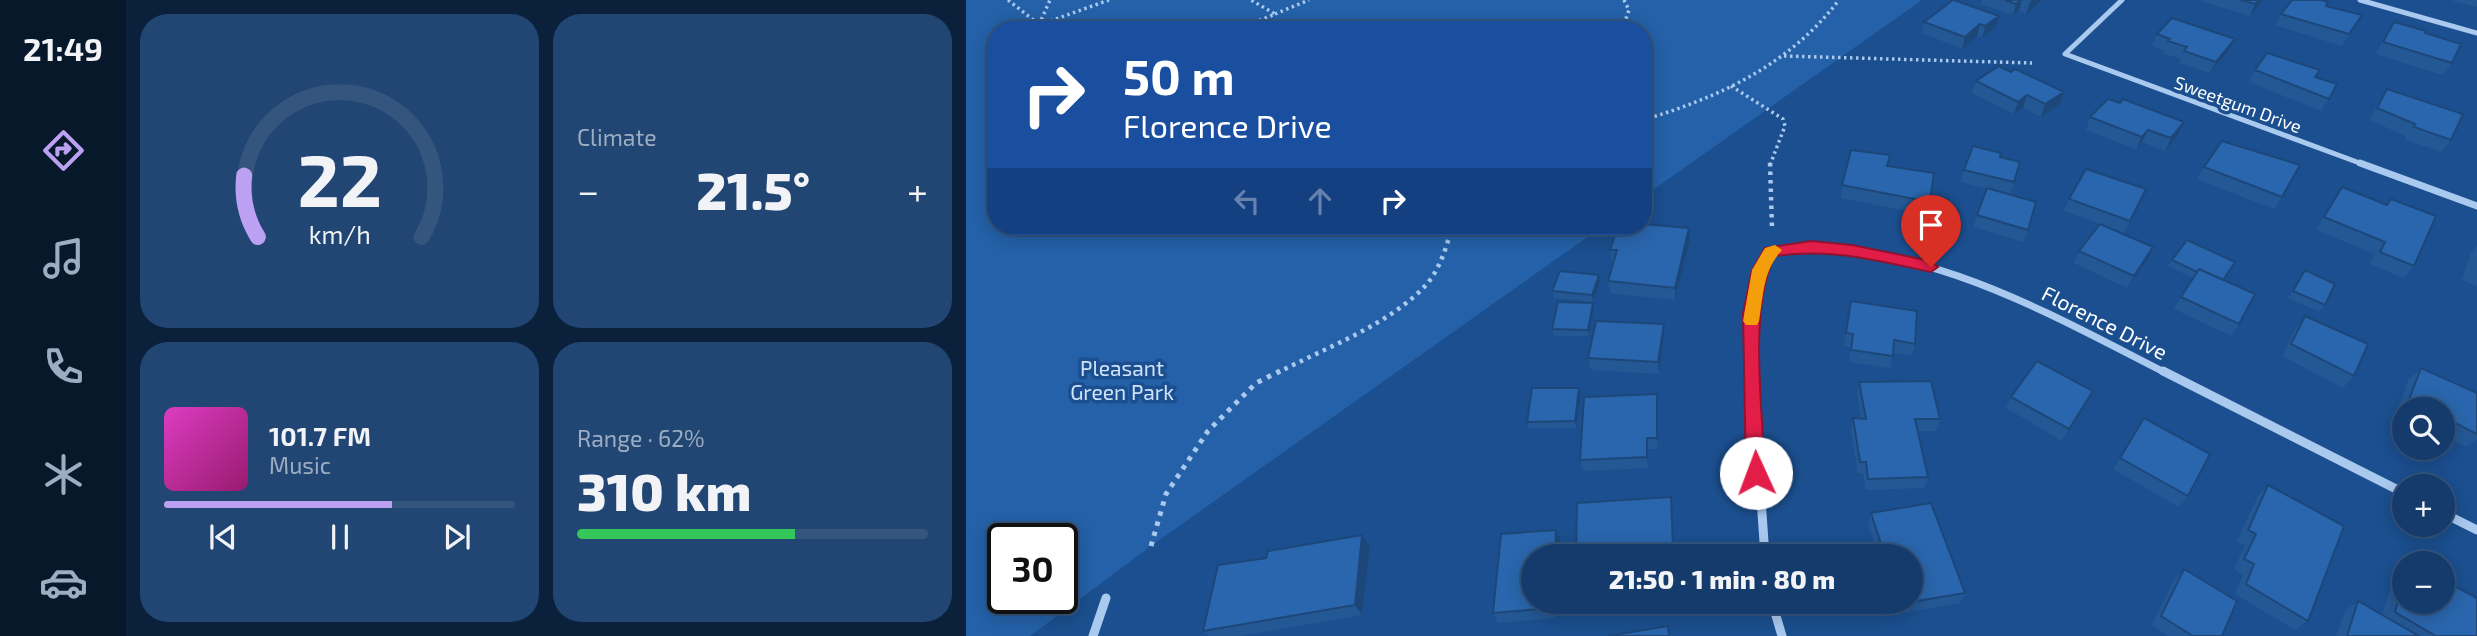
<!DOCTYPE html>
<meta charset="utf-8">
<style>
body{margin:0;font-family:"Exo 2",sans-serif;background:#214673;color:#f1f3f6;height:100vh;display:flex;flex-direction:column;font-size:26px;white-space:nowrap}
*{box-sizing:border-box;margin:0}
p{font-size:23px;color:#9dadc1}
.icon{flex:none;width:38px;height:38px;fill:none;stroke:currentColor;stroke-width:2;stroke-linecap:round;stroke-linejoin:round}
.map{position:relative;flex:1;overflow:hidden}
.side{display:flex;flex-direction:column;gap:14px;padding:14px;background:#0b203b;width:840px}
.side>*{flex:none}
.guide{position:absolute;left:21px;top:21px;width:665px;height:214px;border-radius:28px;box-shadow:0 4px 18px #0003,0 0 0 2px #33557e;background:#1a4fa0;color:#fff;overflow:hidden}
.tools{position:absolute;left:1426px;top:397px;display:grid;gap:14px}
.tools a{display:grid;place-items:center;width:63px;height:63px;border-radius:50%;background:#143b6b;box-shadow:0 4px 18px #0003,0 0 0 2px #33557e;font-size:35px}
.speed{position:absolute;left:21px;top:523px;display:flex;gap:14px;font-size:35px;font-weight:700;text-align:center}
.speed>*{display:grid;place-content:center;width:91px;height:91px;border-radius:50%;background:#143b6b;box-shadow:0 4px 18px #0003,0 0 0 2px #33557e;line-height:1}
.speed .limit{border:4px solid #111;border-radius:10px;background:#fff;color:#111}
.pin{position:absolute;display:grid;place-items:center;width:60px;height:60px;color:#fff;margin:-72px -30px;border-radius:50% 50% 50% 0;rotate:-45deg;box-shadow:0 0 7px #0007}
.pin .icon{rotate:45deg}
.me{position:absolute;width:77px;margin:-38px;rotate:358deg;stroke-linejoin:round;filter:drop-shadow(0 0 5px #0008)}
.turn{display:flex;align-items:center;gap:24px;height:147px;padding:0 21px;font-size:32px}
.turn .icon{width:91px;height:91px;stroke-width:2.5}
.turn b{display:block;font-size:49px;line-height:60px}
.lanes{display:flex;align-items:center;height:66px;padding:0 21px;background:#0003;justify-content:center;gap:35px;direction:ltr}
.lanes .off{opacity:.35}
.big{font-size:52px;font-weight:800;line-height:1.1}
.side .widget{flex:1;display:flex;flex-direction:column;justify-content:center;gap:10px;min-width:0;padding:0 24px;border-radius:28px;background:#214673}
.side .dial{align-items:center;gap:0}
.dial svg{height:182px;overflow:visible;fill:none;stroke:#33557e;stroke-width:7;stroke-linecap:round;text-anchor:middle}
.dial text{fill:#f1f3f6;stroke:none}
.song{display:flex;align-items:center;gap:21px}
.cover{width:84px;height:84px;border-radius:10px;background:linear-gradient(135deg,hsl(310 70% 55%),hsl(320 70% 35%))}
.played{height:7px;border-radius:4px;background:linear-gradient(90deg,#bca0f2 65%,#33557e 65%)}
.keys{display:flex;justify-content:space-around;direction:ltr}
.heat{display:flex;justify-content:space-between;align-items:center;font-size:38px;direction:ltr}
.charge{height:10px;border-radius:5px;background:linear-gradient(90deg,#34c759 62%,#33557e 0)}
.side .tiles{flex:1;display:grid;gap:14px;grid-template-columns:repeat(2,1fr)}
.trip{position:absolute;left:555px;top:544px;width:402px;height:70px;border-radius:35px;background:#143b6b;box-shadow:0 4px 18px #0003,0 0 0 2px #33557e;font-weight:800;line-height:70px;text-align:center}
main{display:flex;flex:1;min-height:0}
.dock{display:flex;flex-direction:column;width:126px;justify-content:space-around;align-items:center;background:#08182b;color:#9dadc1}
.dock .icon{width:49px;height:49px}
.dock .selected{color:#bca0f2}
.dock b{font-size:32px;color:#f1f3f6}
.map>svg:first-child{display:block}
</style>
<main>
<nav class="dock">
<b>21:49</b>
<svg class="icon selected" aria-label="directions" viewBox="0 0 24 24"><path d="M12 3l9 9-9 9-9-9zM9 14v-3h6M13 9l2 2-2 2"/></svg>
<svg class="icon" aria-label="music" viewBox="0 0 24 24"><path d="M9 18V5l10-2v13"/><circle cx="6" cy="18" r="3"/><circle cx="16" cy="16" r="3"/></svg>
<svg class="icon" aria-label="phone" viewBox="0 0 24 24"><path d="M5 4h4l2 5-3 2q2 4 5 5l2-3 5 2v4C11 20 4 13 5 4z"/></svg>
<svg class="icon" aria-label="climate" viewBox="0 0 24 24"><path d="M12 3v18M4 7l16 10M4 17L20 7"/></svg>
<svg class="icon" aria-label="car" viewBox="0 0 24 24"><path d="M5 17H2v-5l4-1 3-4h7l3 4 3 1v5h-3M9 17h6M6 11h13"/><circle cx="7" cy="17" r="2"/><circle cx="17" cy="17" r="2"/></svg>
</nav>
<section class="side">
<div class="tiles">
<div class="widget dial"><svg viewBox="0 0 100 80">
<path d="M14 69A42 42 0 1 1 86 69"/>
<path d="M14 69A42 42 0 0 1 8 42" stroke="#bca0f2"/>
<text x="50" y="56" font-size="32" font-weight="700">22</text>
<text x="50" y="72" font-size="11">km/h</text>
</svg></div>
<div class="widget"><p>Climate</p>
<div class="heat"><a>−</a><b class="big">21.5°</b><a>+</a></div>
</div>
<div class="widget">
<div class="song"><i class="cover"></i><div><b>101.7 FM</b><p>Music</p></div></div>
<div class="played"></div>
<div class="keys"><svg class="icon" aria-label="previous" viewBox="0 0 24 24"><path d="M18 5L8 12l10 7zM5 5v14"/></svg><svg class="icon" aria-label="pause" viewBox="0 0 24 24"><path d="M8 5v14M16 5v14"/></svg><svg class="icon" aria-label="next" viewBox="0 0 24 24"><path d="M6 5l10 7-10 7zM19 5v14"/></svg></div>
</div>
<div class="widget"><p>Range · 62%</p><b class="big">310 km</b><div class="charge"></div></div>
</div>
</section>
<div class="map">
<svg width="1511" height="636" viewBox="0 0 1511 636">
<rect width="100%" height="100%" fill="#1b4f8f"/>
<path fill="#2461a8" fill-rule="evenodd" d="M0,0H956L677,197V30H30V226H637L185,546L64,636H0ZM37,539H96V598H37Z"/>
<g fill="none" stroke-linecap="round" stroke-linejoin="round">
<path stroke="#a9c9ee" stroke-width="3.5" stroke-dasharray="2.5 3.5" stroke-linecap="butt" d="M42,0L80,30
M309,14L343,0
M73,25L143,0
M73,25L84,0
M271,30L309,14L285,0
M656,30L663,10L658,0
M818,56L1066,63
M765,86L817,119L819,126L804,165
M677,120C754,97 823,65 873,0"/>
<path stroke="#a9c9ee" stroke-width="4.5" stroke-dasharray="3.5 5" stroke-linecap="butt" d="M804,163L806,228
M311,373C359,348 423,325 460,285C474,269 481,246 486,226"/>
<path stroke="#a9c9ee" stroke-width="5" stroke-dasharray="4.5 6" stroke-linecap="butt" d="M185,546L200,494L242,431L290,383L314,371"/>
<path stroke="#a9c9ee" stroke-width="5" d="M1156,0L1099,54L1399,165
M1394,0L1511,33"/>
<path stroke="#a9c9ee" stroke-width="7" d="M1394,163L1511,206
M786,373C785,330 785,290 804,251C948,235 1076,310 1200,373"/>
<path stroke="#a9c9ee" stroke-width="9" d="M786,371L799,556
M1197,371L1438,493
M1477,513L1511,530
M806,602L816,636
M127,636L140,598"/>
</g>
<path fill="#245895" d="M987,0L1030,27L1016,38L1011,36L996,49L956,33L958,22Z
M1016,0H1076L1060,14L1053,11L1047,15L1015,4Z
M1232,0H1297L1284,16Z
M1484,0H1511V7Z
M1360,6L1396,15L1376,46L1309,25L1315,14Z
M1428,22L1459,33L1486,63L1477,75L1409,54Z
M1191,34L1269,39L1263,50L1244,73L1213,63L1215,59L1197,53L1198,50L1186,46Z
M1289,70L1350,77L1371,84L1355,111L1283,82Z
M1045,72L1098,92L1094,104L1075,117L1057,108L1048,114L1006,93L1010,81Z
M1421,89L1485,140L1476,152L1439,140L1440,136L1403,120Z
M1124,117L1212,134L1199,151L1176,142L1170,149L1120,130Z
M921,166L964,202L961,215L875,198L876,185Z
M1238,167L1316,197L1308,209L1231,179Z
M998,170L1048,182L1044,194L1062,230L1057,242L1007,227L1021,189L995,182Z
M1376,187L1420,205L1425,199L1448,266L1437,278L1404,264L1409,254L1350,230L1367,200Z
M1180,189L1158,233L1135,224L1181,260L1161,288L1108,263L1113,251L1134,224L1098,211L1103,199Z
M723,228L724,240L709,300L644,293L642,281L648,262H646L644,250Z
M1511,246V286L1496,280L1505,252Z
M1206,260L1258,280L1273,324L1265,336L1208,309L1227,278L1202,266Z
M1339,270L1359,305L1353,312L1322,298Z
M634,282L627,302L588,298L586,291Z
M885,301L949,344L946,356L927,353L924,368L883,362L885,347L878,346Z
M627,303L628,309L623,336H588L586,329Z
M1339,316L1388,376L1377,388L1316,356L1330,328Z
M698,324V336L693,374L625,370L622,358Z
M1455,368L1511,393V439L1501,447L1477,435V410H1438V416L1431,412L1442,380Z
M893,382L974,419L970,431H952L962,477L958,488L900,490L897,473L892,474L885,430L887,418L895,419L891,394Z
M615,394L610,428H563L561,422Z
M691,394L692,406V449H682V468L617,471L614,460Z
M1045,397L1121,403L1096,441L1040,408Z
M1171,430L1222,496L1213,507L1147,469Z
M1302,485L1342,621L1329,630L1269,594L1277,575L1268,569L1279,545L1271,541L1292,496Z
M706,508L708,556H610Z
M905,513L999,593L994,603L931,614L927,602H945V556H913L902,524Z
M590,530L594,540L590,618L532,623L527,613Z
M396,535L404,546L396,615L275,636H243L237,631L300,558Z
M1218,569L1256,636H1202L1186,625L1209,579Z
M1438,570V602L1511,636H1370L1379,611L1392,601L1416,615L1428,577Z"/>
<path fill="#1d4779" d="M1056,0L1053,11L1047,15L1050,4Z
M1066,0H1076L1060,14L1064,2Z
M1293,0H1297L1284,16L1289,4Z
M1033,16L1030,27L1016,38L1019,26Z
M1014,24L1011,36L996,49L999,37Z
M1269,39L1263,50L1244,73L1250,62Z
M1098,92L1094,104L1075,117L1079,104Z
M1061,95L1057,108L1048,114L1052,102Z
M1218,122L1212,134L1199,151L1205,138Z
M1182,130L1176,142L1170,149L1176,137Z
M723,228L724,240L709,300V288Z
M1187,247L1181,260L1161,288L1168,276Z
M633,275L634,282L627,302L626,295Z
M627,303L628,309L623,336L622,330Z
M698,324V336L693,374L692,362Z
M613,388L615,394L610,428L609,421Z
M1127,391L1121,403L1096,441L1103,429Z
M691,394L692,406V449L691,438Z
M681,438L682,449V468L681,457Z
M590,530L594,540L593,556H589Z
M396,535L404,546L396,615L389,605Z
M587,602H591L590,618L586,608Z"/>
<path fill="#2a66ad" stroke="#1d4779" stroke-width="2" d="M987,0H988L1033,16L1019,26L1014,24L999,37L958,22Z
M1039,0H1055L1050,4Z
M1275,0H1293L1289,4Z
M1326,0H1355L1362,2L1360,6L1396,15L1383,34L1315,14Z
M1206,18L1269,39L1250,62L1218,51L1221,47L1202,41L1204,39L1191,34Z
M1428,22L1460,31L1459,33L1495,44L1486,63L1417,42Z
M1301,53L1354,70L1349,77L1371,84L1363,99L1289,70Z
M1033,66L1045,72L1049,69L1098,92L1079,104L1061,95L1052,102L1010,81Z
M1421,89L1497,114L1485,140L1448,127L1449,124L1411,108Z
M1142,99L1154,103L1157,99L1218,122L1205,138L1182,130L1176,137L1124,117Z
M1256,141L1334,165L1316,197L1238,167Z
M1007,146L1035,153L1034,157L1054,162L1048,182L998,170Z
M885,150L924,155L921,166L968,173L964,202L876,185Z
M1120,169L1180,189L1164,221L1103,199Z
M1376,187L1421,205L1425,199L1470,216L1448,266L1414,252L1419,242L1358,217Z
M1021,188L1070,202L1062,230L1011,215Z
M677,224L723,228L709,288L642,281L651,250H644L652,226H677Z
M1134,224L1187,247L1168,276L1113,251Z
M1221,240L1269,262L1257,280L1233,269L1231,272L1206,260Z
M1233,269L1289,294L1273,324L1215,297Z
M1339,270L1369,284L1359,305L1327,291Z
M594,271L633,275L626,295L586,291Z
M885,301L951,311L949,344L928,340L927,356L885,350L887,334L880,333Z
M592,302L627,303L622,330L586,329Z
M1339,316L1402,344L1388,376L1325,344Z
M630,321L698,324L692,362L622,358Z
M1071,361L1127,391L1103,429L1045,397Z
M1455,368L1511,393V434L1477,417V410H1462L1443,400Z
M965,381L974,419H949L962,477L902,479L900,462H894L887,418L900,419L893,382Z
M566,388H613L609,421L561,422Z
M691,394V438H681V457L614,460L618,397Z
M1178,418L1244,454L1222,496L1154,458Z
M1302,485L1378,526L1342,621L1280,584L1288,564L1278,559L1290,534L1282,530Z
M705,497L707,546L684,548V556H633V555L610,556L611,503Z
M965,503L999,593L945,602V556H919L905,513Z
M590,530L589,556H567V602H587L586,608L527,613L535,534Z
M396,535L389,605L237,631L252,565L300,558L302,551Z
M1218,569L1271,601L1256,636H1227L1195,616Z
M1438,579V602H1477V580L1511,598V636H1470L1429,612Z
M1392,601L1453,636H1381Z
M702,626L703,636H642Z"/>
<path fill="#e11d48" stroke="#92132f" stroke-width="2" d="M845,241L886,245L965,261L972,267L965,272C909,260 867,248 809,256C782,305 797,415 799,473L796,479L790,481L783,479L780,473L777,313L786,270L799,248Z"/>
<path fill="#f59e0b" d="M809,245L816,250C797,271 798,292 793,321L791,325H780L777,321L786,270L799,248Z"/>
<g text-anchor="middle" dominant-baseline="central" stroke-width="7" stroke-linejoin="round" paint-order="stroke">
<g font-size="18" fill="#fff" stroke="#1b4f8f">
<text transform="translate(1272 104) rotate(20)">Sweetgum Drive</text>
</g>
<g font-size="21" fill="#fff" stroke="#1b4f8f">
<text transform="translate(1139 322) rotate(27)">Florence Drive</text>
</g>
<g font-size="21" fill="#cfe3fa" stroke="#1b4f8f">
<text x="156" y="367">Pleasant<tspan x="156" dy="24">Green Park</tspan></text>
</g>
</g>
</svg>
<div class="tools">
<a><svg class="icon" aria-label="search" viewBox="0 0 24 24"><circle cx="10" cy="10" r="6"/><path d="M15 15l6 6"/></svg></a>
<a>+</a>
<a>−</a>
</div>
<div class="speed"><div class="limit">30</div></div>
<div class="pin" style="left:965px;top:267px;background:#d93025"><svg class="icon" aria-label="arrive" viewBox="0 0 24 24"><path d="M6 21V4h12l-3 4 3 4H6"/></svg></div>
<svg class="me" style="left:790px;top:473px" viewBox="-20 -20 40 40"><circle r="19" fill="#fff"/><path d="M0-13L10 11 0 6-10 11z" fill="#e11d48"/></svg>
<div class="trip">21:50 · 1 min · 80 m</div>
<div class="guide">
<div class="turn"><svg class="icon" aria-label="right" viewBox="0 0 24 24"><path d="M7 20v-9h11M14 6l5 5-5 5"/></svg><div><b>50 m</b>Florence Drive</div></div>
<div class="lanes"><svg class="icon off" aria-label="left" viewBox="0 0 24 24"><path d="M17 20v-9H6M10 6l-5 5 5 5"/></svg><svg class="icon off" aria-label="ahead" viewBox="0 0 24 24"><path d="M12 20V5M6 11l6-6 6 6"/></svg><svg class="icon" aria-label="right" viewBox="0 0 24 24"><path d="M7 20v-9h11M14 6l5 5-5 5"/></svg></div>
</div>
</div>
</main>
